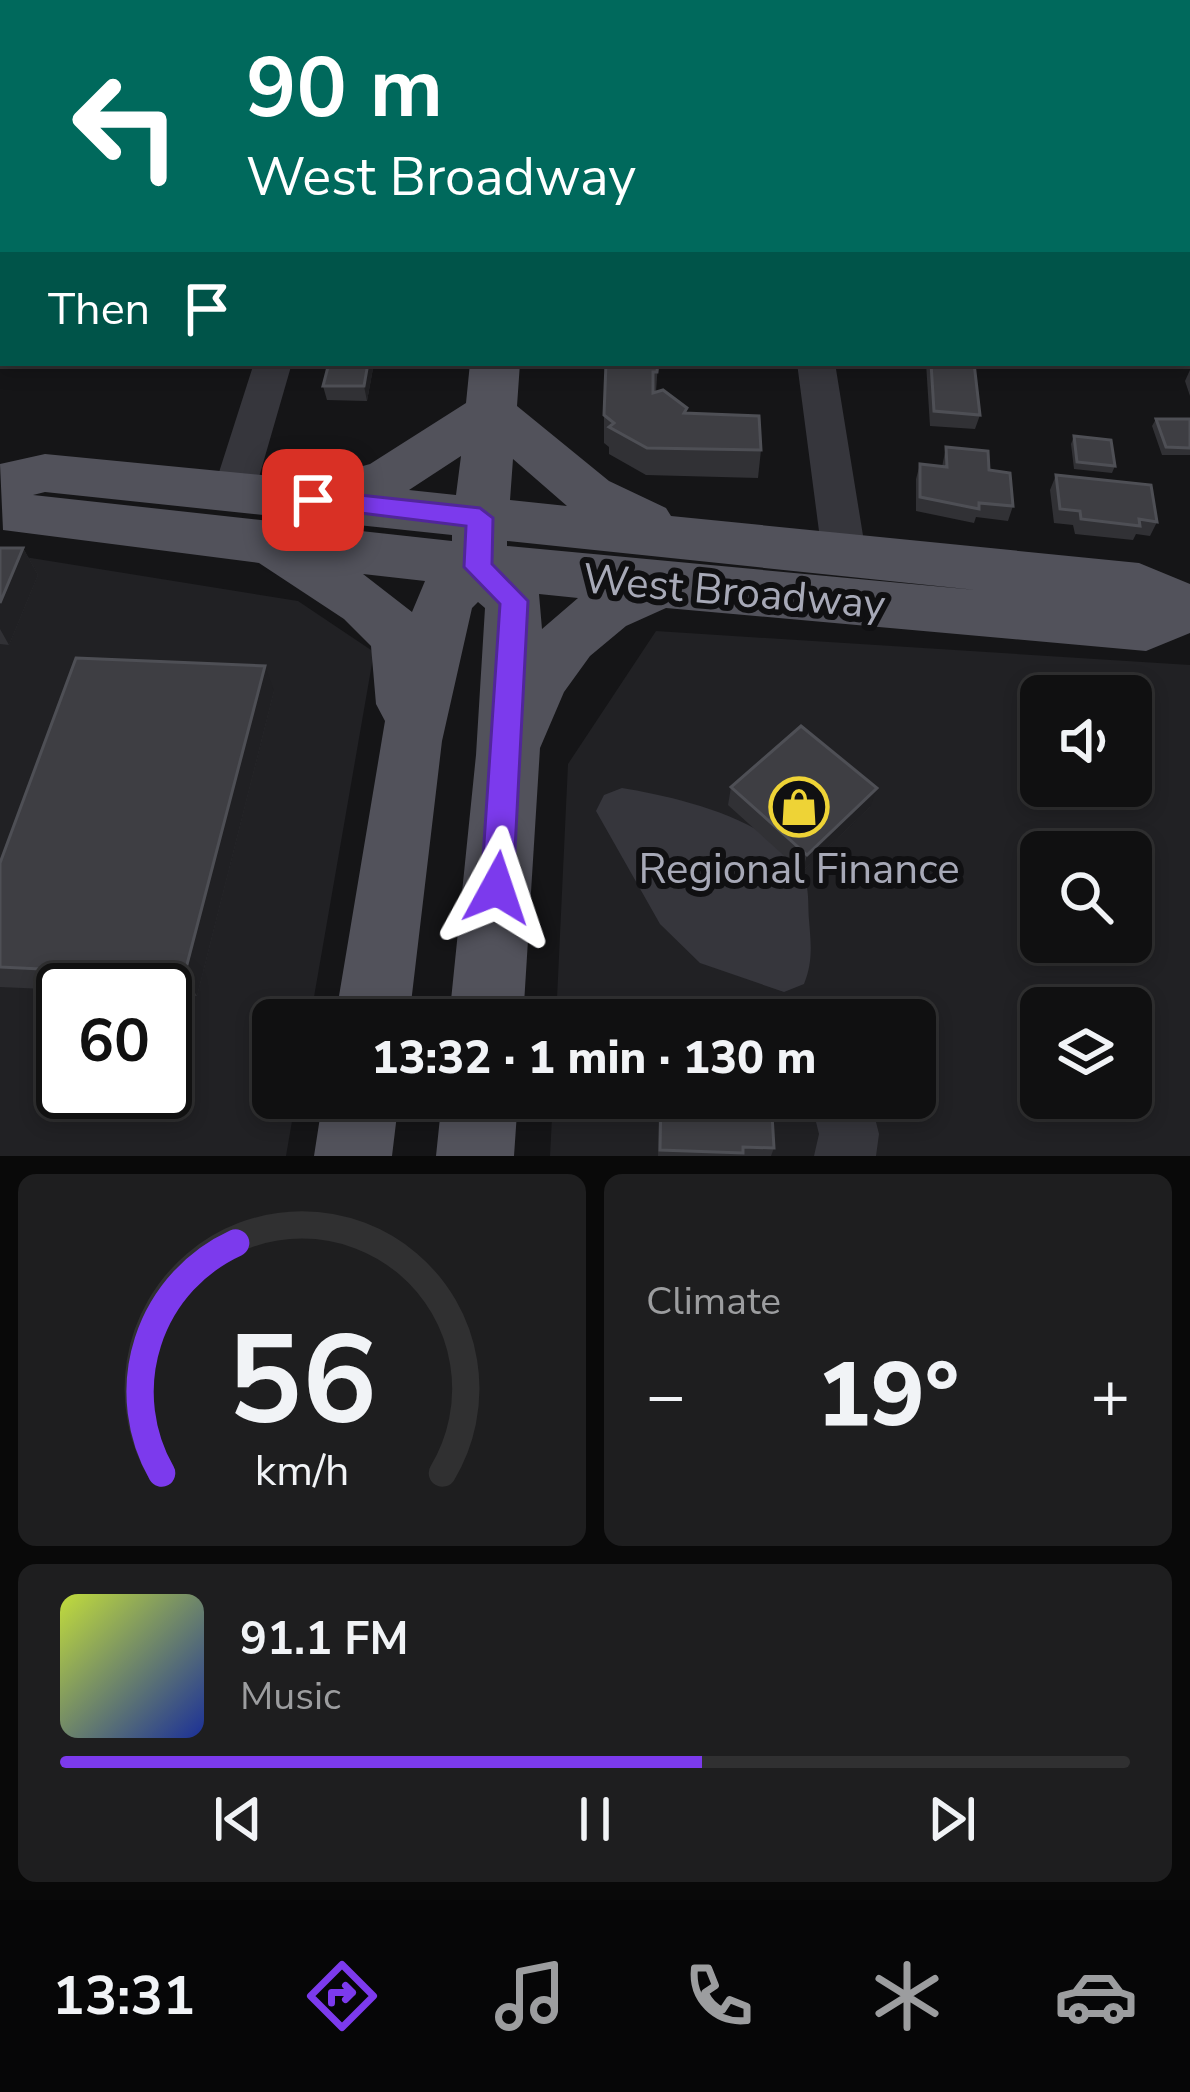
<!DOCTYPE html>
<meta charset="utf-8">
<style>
body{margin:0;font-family:"Nunito Sans",sans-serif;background:#1e1e1f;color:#f1f3f6;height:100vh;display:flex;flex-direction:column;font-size:45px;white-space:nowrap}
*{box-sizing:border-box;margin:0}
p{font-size:39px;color:#9c9d9f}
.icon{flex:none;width:66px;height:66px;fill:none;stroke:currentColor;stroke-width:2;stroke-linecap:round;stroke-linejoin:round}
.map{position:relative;height:1156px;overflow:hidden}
.sheet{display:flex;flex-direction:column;gap:18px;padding:18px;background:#090909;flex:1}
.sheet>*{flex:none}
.top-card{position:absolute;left:0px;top:0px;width:1191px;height:366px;box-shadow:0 6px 18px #0003,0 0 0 3px #303031;background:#00695c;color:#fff;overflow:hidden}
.buttons{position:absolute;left:1020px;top:675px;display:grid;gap:24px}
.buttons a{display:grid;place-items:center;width:132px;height:132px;border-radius:18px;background:#101011;box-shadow:0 6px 18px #0003,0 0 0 3px #303031;font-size:60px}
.speed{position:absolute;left:36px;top:963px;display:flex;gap:24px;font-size:60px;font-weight:700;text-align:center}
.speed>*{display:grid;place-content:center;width:156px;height:156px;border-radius:50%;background:#101011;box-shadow:0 6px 18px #0003,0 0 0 3px #303031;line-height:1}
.speed .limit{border:6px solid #111;border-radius:18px;background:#fff;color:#111}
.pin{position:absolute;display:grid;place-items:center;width:102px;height:102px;color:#fff;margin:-51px;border-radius:24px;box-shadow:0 6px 18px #0006}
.me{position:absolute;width:132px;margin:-66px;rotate:5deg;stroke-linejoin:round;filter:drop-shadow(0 0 9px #0008)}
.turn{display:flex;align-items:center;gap:42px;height:252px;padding:0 48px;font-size:54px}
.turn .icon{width:156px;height:156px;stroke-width:2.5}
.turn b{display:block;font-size:84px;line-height:102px}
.then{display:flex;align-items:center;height:114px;padding:0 48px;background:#0003;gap:24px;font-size:45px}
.big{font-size:90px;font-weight:800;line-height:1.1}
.sheet .widget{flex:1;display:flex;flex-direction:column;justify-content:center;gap:18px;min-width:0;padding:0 42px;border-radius:18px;background:#1e1e1f}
.sheet .dial{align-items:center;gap:0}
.dial svg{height:312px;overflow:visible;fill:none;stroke:#303031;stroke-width:7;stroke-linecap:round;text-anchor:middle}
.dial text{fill:#f1f3f6;stroke:none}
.song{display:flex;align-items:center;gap:36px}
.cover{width:144px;height:144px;border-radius:18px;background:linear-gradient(135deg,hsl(70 70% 55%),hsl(230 70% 35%))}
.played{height:12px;border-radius:6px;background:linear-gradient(90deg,#7c3aed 60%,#303031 60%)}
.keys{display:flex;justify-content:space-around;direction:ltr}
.heat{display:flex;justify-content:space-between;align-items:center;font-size:66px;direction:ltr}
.sheet .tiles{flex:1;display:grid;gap:18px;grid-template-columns:1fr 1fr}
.widget:last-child{grid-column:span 2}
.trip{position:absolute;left:252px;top:999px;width:684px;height:120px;border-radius:18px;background:#101011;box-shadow:0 6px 18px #0003,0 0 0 3px #303031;font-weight:800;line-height:120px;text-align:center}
.tabs{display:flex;height:192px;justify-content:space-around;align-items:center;background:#060607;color:#9c9d9f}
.tabs .icon{width:84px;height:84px}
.tabs .on{color:#7c3aed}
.tabs b{font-size:54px;color:#f1f3f6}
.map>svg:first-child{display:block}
</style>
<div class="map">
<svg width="1190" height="1156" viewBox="0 0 1190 1156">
<rect width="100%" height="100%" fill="#151517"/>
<path fill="#212124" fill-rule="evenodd" d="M0,553L298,601L374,652L310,1020H273V1098H296L286,1156H0ZM63,990H165V1092H63Z
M656,631L1190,665V1156H550L553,1098H915V1020H556L568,764ZM1041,696H1131V786H1041ZM1041,852H1131V942H1041ZM1041,1008H1131V1098H1041Z"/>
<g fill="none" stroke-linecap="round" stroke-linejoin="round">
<path fill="#36363c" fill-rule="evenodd" d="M359,0H387V3H359Z
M759,0H787V3H759Z
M1126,0H1154L1155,3H1127Z
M0,10H3V28H0Z
M1188,86H1190V108H1188Z
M3,169V195L0,196V170Z
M254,363H292L255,491L249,502L234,507L219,502L213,491Z
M797,363H835L866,554L860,566L844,571L828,566L822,554Z
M622,788C676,797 788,821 806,883C809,894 808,908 809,920C811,944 813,962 804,984L784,992L700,963L660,924L596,811L604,795Z
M810,1098H870L879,1134L876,1156H814L819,1134Z"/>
<path fill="#52525b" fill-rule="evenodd" d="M470,363H520L517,406L609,481L666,508L671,516L1139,563L1190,584V633L1146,651L666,608L626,626L590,656L564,692L540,748L523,1020H449L476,755L485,608L478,602L472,608L442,741L409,1020H335L385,721L376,704L371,646L344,619L259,563L3,530L0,464L45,454L313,480L370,464L466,403ZM461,456L456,495L409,490ZM513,459L567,506L510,500ZM45,492L452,535V541L33,495ZM507,541L976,590L507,546ZM363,574L425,581L412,612ZM539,594L578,598L542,629Z
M323,1098H399L392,1156H314Z
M442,1098H518L514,1156H436Z"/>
</g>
<path fill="#313135" d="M134,0H185L183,3H135Z
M679,0H709V3H680Z
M329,363H374L367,401L327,400L323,386Z
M658,363L656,392L686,413L761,450L758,478L646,475L609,454V447L604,443V415Z
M926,363H974L980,415L975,429L930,426Z
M1190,370V396L1185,381Z
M1156,419H1190V455H1162L1152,426Z
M1074,436L1115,466L1112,473L1074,469L1071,444Z
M946,447L989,470L1013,506L1008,521L976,517L974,523L916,511V479L920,464L942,467Z
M1056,475L1157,522L1150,536L1136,534L1133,540L1075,534L1073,525L1054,523L1050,490Z
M0,548H23L38,575L9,645L0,644Z
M274,691L197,996L165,995V990H68L0,987V863Z
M731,787L870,807L802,872L728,805Z
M659,1098H798L795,1107L772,1106L774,1148L771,1156H658Z"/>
<path fill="#202023" d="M3,47V68L0,72V51Z
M368,363H374L367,401L364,386Z
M23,548L38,575L9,645L0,629V603Z
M265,666L274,691L197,996L184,976Z
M877,788L870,807L802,872L807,855Z"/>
<path fill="#3e3e43" stroke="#4e4f55" stroke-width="3" d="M256,0H305L304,3H255Z
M422,0H449V3H422Z
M858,0H888V3H860Z
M1048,0L1099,1L1100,3H1049Z
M1188,231H1190V275H1188Z
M329,363H368L364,386H323Z
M606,363H658L657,372H653V393L663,390L687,408L684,413L759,416L761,450L647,448L609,427L614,423L604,415Z
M931,363H974L980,415L934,411Z
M1156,419H1190V448L1166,447Z
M1074,436L1111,440L1115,466L1077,462Z
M946,447L988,451L989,470L1010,473L1013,506L979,503V509L920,497V464L947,467Z
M1056,475L1151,485L1157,522L1139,519L1140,526L1081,519L1080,511L1060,509Z
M0,548H23L0,603Z
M76,658L265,666L184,976L0,967V863Z
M801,726L877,788L807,855L731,787Z
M661,1098H771L774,1148L743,1147V1153L660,1150Z"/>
<path fill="#7c3aed" stroke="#51269a" stroke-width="3" d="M313,490L480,508L493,518L492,564L528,601L513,888L509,898L497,903L486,898L481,888L500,604L464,567L466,526L304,506L300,500L304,493Z"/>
<defs>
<symbol id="shop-ring" viewBox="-11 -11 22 22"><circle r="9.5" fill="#101012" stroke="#eed336" stroke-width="1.5"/><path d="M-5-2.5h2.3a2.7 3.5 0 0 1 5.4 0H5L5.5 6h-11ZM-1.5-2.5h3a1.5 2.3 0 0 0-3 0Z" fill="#eed336"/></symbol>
</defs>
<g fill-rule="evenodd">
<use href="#shop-ring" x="766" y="774" width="66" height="66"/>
</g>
<g text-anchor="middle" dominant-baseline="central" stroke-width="12" stroke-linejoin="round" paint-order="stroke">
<g font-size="42" fill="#a7a9b7" stroke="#101012">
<text transform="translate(734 592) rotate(5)">West Broadway</text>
</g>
<g font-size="42" fill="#a7a9b7" stroke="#101012">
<text x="799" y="869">Regional Finance</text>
</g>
</g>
</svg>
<div class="buttons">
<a><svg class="icon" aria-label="sound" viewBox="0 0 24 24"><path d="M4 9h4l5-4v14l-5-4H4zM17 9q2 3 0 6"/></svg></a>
<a><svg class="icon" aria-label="search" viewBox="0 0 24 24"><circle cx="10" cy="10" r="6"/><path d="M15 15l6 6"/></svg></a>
<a><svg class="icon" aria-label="layers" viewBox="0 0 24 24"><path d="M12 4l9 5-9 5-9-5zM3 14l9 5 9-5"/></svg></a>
</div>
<div class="speed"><div class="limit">60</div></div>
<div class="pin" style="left:313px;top:500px;background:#d93025"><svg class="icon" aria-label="arrive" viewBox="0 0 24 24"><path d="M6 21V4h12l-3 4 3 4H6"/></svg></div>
<svg class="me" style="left:497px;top:888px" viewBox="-20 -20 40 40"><path d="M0-17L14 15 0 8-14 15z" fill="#7c3aed" stroke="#fff" stroke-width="4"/></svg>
<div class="trip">13:32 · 1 min · 130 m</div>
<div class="top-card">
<div class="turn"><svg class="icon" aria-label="left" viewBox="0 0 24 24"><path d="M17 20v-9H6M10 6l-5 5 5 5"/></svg><div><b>90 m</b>West Broadway</div></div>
<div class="then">Then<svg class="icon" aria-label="arrive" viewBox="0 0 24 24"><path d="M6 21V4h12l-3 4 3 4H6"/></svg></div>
</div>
</div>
<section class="sheet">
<div class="tiles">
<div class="widget dial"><svg viewBox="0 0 100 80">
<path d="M14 69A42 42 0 1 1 86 69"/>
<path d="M14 69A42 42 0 0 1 33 10" stroke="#7c3aed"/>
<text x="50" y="56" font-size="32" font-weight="700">56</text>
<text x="50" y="72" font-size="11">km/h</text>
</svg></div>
<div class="widget"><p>Climate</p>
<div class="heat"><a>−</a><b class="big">19°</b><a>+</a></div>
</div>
<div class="widget">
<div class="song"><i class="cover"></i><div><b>91.1 FM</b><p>Music</p></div></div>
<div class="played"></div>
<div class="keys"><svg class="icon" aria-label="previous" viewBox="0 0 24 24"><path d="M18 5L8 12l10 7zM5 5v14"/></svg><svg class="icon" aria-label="pause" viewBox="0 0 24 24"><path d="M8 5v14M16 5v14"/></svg><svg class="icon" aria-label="next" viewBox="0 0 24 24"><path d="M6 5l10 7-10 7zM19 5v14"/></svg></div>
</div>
</div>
</section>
<nav class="tabs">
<b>13:31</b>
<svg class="icon on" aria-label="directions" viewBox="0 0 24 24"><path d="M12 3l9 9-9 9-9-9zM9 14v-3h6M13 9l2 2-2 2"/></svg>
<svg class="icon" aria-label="music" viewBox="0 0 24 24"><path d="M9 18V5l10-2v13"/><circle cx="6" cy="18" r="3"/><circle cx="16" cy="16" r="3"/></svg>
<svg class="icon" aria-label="phone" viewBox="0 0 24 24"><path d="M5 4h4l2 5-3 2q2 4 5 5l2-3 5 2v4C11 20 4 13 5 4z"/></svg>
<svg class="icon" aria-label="climate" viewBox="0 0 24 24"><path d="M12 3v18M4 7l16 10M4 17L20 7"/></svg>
<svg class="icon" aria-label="car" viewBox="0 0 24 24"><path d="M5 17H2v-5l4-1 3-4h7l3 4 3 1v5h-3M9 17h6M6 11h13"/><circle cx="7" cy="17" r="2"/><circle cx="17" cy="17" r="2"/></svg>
</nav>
